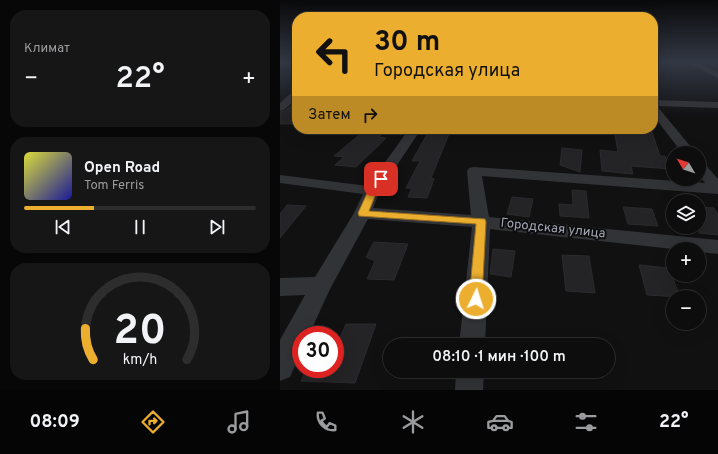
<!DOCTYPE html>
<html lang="ru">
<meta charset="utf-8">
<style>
body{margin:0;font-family:Overpass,sans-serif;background:#161617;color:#f1f3f6;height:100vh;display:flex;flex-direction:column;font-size:15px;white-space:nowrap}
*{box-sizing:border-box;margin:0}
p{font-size:13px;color:#9a9c9e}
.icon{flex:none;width:22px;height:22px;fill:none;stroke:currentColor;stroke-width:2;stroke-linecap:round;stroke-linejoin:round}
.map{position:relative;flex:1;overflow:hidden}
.details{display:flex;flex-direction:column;gap:10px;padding:10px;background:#070708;width:280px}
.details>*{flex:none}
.hud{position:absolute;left:12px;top:12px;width:366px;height:122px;border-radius:16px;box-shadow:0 4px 16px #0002,0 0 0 1px #2d2d2e;background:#ecae2f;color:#111;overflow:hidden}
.needle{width:26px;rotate:309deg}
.controls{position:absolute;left:386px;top:146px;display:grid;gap:8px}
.controls a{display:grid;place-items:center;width:40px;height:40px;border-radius:50%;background:#0d0d0e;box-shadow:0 4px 16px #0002,0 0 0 1px #2d2d2e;font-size:20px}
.speed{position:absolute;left:12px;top:326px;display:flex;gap:8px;font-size:20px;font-weight:700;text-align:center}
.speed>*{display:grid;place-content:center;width:52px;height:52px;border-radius:50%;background:#0d0d0e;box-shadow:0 4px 16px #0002,0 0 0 1px #2d2d2e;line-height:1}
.speed .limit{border:6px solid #d22;background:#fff;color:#111}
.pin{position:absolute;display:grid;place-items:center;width:34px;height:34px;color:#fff;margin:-17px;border-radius:8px;box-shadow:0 2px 6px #0006}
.me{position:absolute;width:44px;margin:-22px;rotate:4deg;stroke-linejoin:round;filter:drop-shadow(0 0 3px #0008)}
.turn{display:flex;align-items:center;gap:14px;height:84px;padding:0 16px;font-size:18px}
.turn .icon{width:52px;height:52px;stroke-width:2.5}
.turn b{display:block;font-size:28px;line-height:34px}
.then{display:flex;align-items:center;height:38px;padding:0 16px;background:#0003;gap:8px;font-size:15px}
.big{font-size:30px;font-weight:600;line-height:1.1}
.details .card{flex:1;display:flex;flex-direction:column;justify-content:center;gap:6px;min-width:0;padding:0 14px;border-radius:16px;background:#161617}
.details .dial{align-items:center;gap:0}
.dial svg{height:104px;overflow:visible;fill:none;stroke:#2d2d2e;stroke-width:7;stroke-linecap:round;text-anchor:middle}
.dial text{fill:#f1f3f6;stroke:none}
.song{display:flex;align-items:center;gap:12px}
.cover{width:48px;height:48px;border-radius:6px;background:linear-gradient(135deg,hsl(60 70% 55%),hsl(240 70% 35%))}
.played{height:4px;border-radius:2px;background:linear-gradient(90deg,#ecae2f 30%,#2d2d2e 30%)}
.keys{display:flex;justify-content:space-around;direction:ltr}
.heat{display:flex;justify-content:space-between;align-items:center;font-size:22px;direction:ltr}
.trip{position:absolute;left:103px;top:338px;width:232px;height:40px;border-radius:20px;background:#0d0d0e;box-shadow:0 4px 16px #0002,0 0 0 1px #2d2d2e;font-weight:600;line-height:40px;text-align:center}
.tab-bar{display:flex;height:64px;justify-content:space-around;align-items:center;background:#050506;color:#9a9c9e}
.tab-bar .icon{width:28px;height:28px}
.tab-bar .on{color:#ecae2f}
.tab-bar b{font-size:18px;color:#f1f3f6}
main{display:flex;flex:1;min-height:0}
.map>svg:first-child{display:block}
</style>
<main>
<section class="details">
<div class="card"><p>Климат</p>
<div class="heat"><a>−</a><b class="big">22°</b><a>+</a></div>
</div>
<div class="card">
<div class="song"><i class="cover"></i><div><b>Open Road</b><p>Tom Ferris</p></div></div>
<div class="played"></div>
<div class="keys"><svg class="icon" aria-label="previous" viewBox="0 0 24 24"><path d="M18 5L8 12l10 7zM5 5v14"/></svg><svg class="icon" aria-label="pause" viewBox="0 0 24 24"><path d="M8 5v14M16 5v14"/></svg><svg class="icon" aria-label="next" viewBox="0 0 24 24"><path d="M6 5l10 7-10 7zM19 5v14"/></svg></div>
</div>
<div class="card dial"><svg viewBox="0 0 100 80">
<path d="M14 69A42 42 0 1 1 86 69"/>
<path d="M14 69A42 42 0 0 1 8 45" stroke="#ecae2f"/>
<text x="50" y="56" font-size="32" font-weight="700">20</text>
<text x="50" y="72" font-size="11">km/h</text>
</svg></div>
</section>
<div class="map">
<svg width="438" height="390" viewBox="0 0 438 390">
<rect width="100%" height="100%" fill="#111112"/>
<path fill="#242426" stroke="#2b2b2e" d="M17,100V124H0V112L5,111Z
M150,129H171L151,178L154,179L147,198L128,197L132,188H126L140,161H132Z
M334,129H371L380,156H385L391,169L351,166L353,174L322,171L320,150L338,152Z
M85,130L104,132L99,137L106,138L76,167L55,165L64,157L54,156Z
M282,148L302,150L300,172L280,165Z
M292,190L306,191L309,218L280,216L279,204L293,205Z
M232,197L253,199L249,217L227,214Z
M7,205L26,206L0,238V214Z
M343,207L372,209L378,226L348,224Z
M419,207L434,208L438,214V235L419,233Z
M94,242L128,244L114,280L87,279L95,261L86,257Z
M213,249L235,251L231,277L210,274Z
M282,255L309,256L315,293L286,291Z
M359,265L389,268L400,297L367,295Z
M66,324H96L75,383L21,381L27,369H55V349Z"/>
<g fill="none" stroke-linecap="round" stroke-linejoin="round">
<path fill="#323337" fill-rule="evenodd" d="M17,62V66L0,67V63Z
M407,62H417L438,73V78Z
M17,92V98L4,110L0,111V103L10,94Z
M373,100L438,102V108L377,106L416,153H402L373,115Z
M129,129H141L100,191L93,208L191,215L187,171L189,168L194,167L425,183L419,175V162L424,163L438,179V194L202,176L209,217L438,240V254L419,252V249H393L210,229L205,345H179L192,227L88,219L50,289L29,335H21V352L10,377L0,381V340L25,295L0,296V278L35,277L74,213L83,194L0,183V175L88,186Z
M176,371H204L203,390H175Z"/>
</g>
<linearGradient id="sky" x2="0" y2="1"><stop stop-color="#09090a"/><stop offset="0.53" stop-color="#323844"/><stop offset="1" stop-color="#323844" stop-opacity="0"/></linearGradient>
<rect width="438" height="117" fill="url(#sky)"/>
<path fill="#ecae2f" stroke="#99711f" d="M101,176L105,179L97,191L89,211L205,219L206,222L202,299L200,303L196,304L191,303L189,299L196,224L79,216L78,213L88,191L98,177Z"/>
<g text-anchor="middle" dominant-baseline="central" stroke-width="4" stroke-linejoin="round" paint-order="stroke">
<g font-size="13" fill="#a2a7b3" stroke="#0c0c0d">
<text transform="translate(273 229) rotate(6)">Городская улица</text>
</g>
</g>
</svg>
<div class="controls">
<a><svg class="needle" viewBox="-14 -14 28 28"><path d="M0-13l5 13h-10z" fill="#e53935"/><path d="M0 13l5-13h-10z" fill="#9a9c9e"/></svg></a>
<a><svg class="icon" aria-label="layers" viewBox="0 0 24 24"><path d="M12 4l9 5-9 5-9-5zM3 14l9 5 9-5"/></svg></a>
<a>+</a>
<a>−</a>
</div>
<div class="speed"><div class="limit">30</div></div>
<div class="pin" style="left:101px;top:179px;background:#d93025"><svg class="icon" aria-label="arrive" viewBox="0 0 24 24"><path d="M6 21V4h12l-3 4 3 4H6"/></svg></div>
<svg class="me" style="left:196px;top:299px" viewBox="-20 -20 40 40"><circle r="17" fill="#ecae2f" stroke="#fff" stroke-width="3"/><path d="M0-11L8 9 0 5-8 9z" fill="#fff"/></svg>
<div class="trip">08:10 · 1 мин · 100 m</div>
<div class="hud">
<div class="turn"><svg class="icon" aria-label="left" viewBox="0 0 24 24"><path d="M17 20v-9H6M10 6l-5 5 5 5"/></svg><div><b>30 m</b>Городская улица</div></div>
<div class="then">Затем<svg class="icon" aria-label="right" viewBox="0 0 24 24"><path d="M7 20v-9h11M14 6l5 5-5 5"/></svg></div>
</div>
</div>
</main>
<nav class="tab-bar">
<b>08:09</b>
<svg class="icon on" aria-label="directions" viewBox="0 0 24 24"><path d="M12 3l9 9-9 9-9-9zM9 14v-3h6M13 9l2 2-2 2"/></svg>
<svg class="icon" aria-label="music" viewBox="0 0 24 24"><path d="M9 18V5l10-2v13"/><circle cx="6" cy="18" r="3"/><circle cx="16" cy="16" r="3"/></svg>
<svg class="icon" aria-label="phone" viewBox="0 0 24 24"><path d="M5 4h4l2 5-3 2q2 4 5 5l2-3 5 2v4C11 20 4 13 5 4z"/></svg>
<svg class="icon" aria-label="climate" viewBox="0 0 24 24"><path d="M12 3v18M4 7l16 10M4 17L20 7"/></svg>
<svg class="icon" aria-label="car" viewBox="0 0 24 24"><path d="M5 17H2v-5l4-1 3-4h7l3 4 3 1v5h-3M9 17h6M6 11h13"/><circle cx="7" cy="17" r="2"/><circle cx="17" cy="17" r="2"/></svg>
<svg class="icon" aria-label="filters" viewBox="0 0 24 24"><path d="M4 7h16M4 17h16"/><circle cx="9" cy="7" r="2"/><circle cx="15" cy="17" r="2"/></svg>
<b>22°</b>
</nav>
